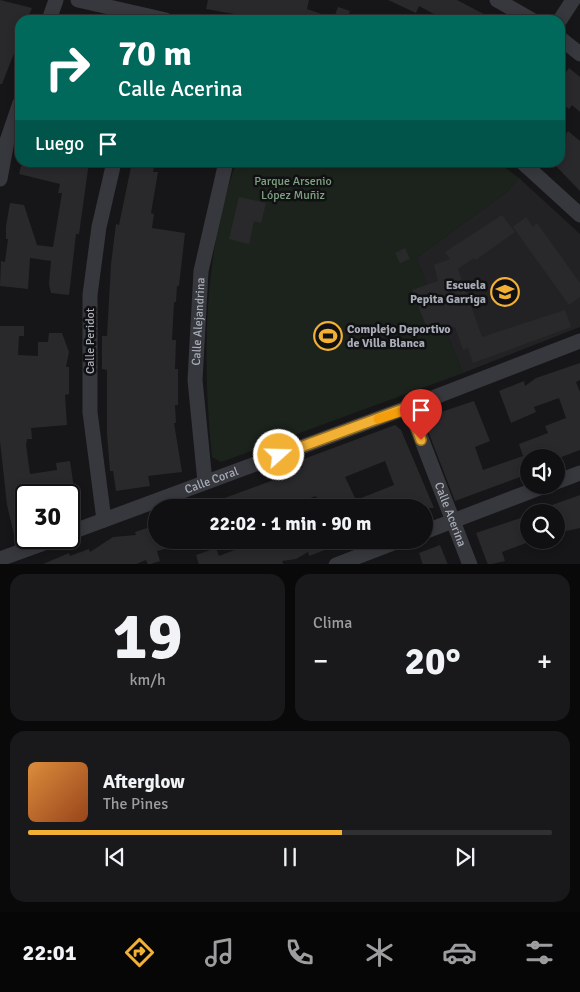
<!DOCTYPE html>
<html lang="es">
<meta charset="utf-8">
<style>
body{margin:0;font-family:Signika,sans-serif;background:#19191b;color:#f1f3f6;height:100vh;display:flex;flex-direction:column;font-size:19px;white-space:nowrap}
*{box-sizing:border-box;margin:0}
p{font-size:16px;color:#9c9d9f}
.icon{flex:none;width:28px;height:28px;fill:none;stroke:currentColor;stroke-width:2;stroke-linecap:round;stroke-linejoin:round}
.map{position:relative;height:564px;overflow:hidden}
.side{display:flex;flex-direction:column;gap:10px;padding:10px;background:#09090a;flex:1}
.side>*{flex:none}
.hud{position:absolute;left:15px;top:15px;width:550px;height:152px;border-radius:15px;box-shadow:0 2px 8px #0003,0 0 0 1px #303032;background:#00695c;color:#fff;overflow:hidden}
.tools{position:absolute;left:520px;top:449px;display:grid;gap:10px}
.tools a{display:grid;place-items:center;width:45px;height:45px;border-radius:50%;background:#101012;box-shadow:0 2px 8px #0003,0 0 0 1px #303032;font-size:25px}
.speed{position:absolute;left:15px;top:484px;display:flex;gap:10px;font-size:25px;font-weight:700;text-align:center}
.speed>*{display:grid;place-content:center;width:65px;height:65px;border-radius:50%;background:#101012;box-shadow:0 2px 8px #0003,0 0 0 1px #303032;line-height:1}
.speed .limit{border:2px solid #111;border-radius:8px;background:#fff;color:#111}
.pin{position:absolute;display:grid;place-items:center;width:42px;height:42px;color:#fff;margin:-51px -21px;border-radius:50% 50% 50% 0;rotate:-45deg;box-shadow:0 0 5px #0007}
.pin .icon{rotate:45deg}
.me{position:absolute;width:55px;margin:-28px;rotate:70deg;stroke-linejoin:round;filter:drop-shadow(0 0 4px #0008)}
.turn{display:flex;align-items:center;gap:18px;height:105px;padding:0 20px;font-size:22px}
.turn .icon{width:65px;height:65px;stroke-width:2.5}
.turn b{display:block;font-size:35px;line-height:42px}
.then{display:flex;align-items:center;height:48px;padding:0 20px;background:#0003;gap:10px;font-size:19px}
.big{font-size:38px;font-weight:700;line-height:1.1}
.side .tile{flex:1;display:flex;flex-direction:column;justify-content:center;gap:8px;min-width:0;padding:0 18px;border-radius:15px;background:#19191b}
.side .dial{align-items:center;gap:0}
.dial b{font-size:65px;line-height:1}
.song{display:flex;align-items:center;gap:15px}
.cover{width:60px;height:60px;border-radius:8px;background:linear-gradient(135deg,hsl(30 70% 55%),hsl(20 70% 35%))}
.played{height:5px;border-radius:2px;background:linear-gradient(90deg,#f2b134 60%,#303032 60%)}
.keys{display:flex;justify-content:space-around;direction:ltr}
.heat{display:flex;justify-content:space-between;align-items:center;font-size:28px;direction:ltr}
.side .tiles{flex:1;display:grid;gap:10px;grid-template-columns:1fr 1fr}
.tile:last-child{grid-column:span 2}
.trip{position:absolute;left:148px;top:499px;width:285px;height:50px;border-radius:25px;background:#101012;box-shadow:0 2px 8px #0003,0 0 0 1px #303032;font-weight:700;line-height:50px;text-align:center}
.tab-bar{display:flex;height:80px;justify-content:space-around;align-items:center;background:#060607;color:#9c9d9f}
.tab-bar .icon{width:35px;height:35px}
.tab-bar .selected{color:#f2b134}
.tab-bar b{font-size:22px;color:#f1f3f6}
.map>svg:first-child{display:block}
</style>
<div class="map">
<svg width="580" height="565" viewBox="0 0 580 565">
<rect width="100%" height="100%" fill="#161618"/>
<path fill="#222225" d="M519,178L580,234V327L463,373L416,258L505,193Z"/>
<path fill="#1c231d" d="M236,163H499L519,178L505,193L416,258L463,373L221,462L212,457C202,360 203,256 236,163Z"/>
<path fill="#29292c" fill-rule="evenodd" d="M0,0L32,8L27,20H20V38L2,84H0Z
M208,0H309L307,9L333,18L332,20H254L251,17L206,9Z
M388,0H457L495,20H445L419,6L416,13Z
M338,7L350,11L347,20H333Z
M560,67L566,72L569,68L580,77V112L572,105L569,109L560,102Z
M560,129L566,134L568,131L580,141V191L552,162H560Z
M22,162H89L79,234H76L69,295L51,293L49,284L51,261L30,258L28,289L0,286L1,261L5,262L8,239H6V226L10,203L24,205L37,245L53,247L62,193H58L60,184L19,174Z
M132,162L154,167L153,172H158L151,213L154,214L152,228L185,233L179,286H177L176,302H174L172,340H176L175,369H178V405H175L176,423H174L182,472L148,476L150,486L116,491L113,471H110L107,434V370L102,369V336H107L111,264L116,224L119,225Z
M239,197L266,203L261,223L254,221L249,244L229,239Z
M502,215L515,232L476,260L474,258L458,269L482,337L565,310L571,327L473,363L468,348L463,350L455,327L430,336L412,290L438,281L434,265L450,259L445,252Z
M526,217L533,227L537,223L580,283V297L569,305L513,227Z
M405,248L410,259L400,263L395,253Z
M0,326H24V336H19L18,355L38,356V342H48L49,333H62L69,352L66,367H69V394L65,395L67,425L31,428L32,439H27L26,445L30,474L57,470L56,463L70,461L75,495H26V533L14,535L7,505L0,441Z
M580,363V380L576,382L580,392V450L559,458H529V470L522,471L523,476L455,501L423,418L474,401L490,441L475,447L483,470L523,456L519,444L548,433L545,426L566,418L559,398L534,407L536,412L511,423L499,391L524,381L525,386L536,378Z
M395,425L401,430L434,508H319L316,496L284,508H197L279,478L303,467L301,460ZM385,461L394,485L356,500L345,477Z
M580,495V528L562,532L552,505Z
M529,515V542L502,552L505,561L488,565L476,533Z
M156,525V540H162L165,549L157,551L160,561L148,565L146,560L134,565H41L69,553L70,556L89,549L90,552L113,537L136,535L135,532Z
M252,540H349V541L309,556L308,552L296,559L282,561L284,565H199L196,555L216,548L219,556L253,543Z
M440,545L448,565H423L419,553Z"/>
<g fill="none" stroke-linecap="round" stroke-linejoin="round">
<g stroke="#37383d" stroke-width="15">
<path d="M78,0L166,20"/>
<path d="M497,0L532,20"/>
<path d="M49,20L56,0"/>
<path d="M560,20L573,0"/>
<path d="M560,38L580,54"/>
<path d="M522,162L580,215"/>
<path d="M0,179L7,141L20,103"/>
<path id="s1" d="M409,407L470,565"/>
<path id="s2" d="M205,482L195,380L201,271L226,162"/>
<path d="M556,482L580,473"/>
<path d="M104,520L90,412V295L99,227L114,162"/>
<path d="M424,532L547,485"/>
<path id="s3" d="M69,533L409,407L580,341"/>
<path d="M0,559L58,538"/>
<path d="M336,565L401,540"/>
</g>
</g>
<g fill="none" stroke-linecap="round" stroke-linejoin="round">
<defs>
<path id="route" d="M279,455L409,407L421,440"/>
</defs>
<use href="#route" stroke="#9d7322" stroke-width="12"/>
<use href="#route" stroke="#f2b134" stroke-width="9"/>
<path stroke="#f59e0b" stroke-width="9" d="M378,419L409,409"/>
</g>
<defs>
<symbol id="school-ring" viewBox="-11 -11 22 22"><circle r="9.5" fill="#111113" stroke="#f2b134" stroke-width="1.5"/><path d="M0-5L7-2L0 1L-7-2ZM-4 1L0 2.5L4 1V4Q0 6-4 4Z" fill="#f2b134"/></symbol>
<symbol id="stadium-ring" viewBox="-11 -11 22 22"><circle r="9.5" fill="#111113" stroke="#f2b134" stroke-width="1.5"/><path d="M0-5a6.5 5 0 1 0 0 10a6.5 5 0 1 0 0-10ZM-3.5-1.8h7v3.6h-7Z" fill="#f2b134"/></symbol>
</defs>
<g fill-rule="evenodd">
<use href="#school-ring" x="489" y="276" width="32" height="32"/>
<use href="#stadium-ring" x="312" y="320" width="32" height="32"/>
</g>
<g text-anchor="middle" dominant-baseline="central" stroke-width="5" stroke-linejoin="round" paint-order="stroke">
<g font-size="12" fill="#7fa381" stroke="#111113">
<text x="293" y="181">Parque Arsenio<tspan x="293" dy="14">López Muñiz</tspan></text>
</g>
<g font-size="12" font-weight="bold" fill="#a8adb8" stroke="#111113" text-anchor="end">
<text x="486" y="285">Escuela<tspan x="486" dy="14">Pepita Garriga</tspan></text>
<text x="347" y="329" text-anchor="start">Complejo Deportivo<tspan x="347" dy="14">de Villa Blanca</tspan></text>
</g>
<g font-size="12" fill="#a8adb8" stroke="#111113">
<text stroke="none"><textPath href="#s2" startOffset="161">Calle Alejandrina</textPath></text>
<text transform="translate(90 341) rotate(-90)">Calle Peridot</text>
<text stroke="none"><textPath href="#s3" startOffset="152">Calle Coral</textPath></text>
<text stroke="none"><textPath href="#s1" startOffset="115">Calle Acerina</textPath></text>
</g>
</g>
</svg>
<div class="tools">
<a><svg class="icon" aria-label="sound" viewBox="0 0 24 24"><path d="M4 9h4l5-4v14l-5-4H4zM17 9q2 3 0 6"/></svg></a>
<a><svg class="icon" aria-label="search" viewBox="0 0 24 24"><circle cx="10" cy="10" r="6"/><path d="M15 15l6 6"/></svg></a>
</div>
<div class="speed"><div class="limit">30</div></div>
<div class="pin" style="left:421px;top:440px;background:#d93025"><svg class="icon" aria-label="arrive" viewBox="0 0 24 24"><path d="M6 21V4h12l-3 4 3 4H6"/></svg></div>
<svg class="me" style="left:279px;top:455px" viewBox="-20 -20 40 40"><circle r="17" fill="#f2b134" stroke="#fff" stroke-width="3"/><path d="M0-11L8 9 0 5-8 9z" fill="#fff"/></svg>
<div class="trip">22:02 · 1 min · 90 m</div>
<div class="hud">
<div class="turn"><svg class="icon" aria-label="right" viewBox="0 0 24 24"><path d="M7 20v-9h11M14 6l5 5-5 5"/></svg><div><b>70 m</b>Calle Acerina</div></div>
<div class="then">Luego<svg class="icon" aria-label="arrive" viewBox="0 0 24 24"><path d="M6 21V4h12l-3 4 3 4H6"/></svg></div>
</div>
</div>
<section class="side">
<div class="tiles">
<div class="tile dial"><b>19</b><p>km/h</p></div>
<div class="tile"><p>Clima</p>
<div class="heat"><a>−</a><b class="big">20°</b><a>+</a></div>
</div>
<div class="tile">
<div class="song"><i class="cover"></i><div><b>Afterglow</b><p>The Pines</p></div></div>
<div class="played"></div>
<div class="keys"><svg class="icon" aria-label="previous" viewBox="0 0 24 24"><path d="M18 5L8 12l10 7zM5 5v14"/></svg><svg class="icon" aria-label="pause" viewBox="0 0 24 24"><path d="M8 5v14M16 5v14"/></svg><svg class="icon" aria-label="next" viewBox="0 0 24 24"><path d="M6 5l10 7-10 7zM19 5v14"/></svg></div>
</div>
</div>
</section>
<nav class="tab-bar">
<b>22:01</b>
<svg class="icon selected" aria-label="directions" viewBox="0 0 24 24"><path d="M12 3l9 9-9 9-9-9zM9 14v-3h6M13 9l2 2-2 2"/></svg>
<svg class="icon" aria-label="music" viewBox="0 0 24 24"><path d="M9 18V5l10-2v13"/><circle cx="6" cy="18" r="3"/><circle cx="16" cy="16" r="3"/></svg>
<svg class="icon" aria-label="phone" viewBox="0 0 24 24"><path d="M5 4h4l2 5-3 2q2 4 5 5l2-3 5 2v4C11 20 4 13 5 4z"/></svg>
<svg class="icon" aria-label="climate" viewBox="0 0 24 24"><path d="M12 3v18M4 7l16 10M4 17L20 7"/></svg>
<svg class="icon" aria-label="car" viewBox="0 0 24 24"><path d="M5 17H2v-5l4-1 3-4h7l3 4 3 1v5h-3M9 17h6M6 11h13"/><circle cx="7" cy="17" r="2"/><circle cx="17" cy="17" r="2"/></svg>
<svg class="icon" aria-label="filters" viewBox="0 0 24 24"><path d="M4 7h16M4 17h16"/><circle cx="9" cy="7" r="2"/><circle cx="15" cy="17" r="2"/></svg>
</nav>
